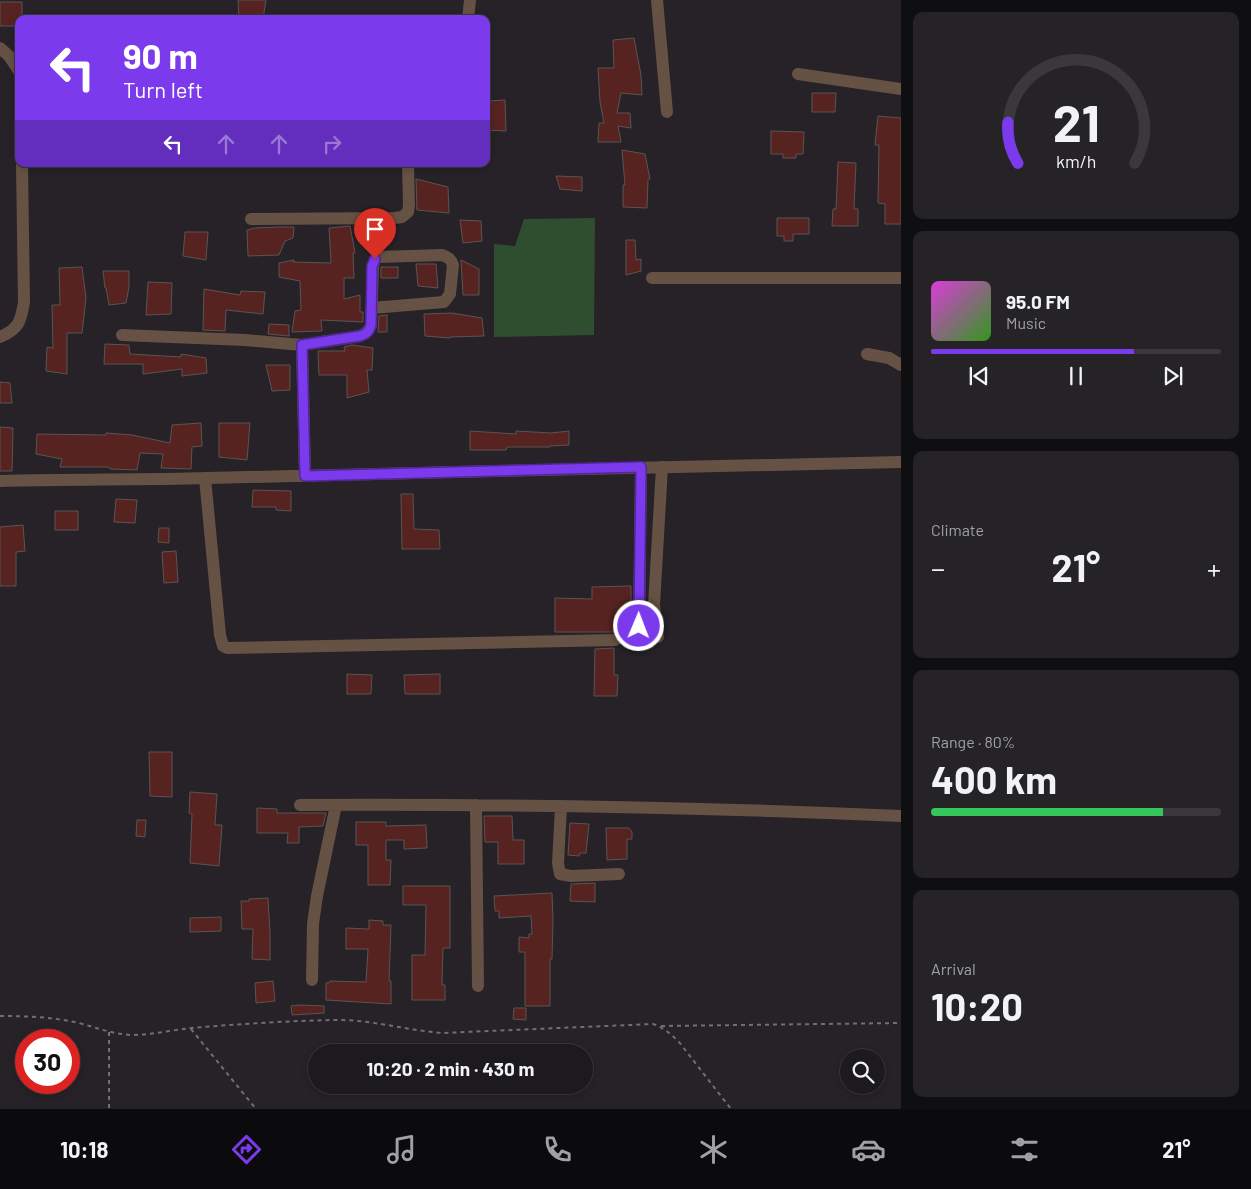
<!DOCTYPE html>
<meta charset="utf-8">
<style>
body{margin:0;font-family:Barlow,sans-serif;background:#252326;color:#f1f3f6;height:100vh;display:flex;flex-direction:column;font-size:19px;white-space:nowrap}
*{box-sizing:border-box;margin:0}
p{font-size:16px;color:#a0a1a4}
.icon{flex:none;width:28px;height:28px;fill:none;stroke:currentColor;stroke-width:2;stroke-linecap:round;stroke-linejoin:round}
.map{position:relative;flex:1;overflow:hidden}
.sheet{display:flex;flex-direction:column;gap:12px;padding:12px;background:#0f0e10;width:350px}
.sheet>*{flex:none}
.guide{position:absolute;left:15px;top:15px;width:475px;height:152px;border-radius:10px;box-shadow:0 2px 8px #0003,0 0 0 1px #3a383b;background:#7c3aed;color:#fff;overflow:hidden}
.buttons{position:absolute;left:840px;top:1049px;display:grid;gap:10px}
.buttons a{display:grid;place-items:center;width:45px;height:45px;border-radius:50%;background:#1c1a1d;box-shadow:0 2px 8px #0003,0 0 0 1px #3a383b;font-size:25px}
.speed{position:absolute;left:15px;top:1029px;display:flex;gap:10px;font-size:25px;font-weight:700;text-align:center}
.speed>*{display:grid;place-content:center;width:65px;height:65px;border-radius:50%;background:#1c1a1d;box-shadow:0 2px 8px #0003,0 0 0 1px #3a383b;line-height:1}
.speed .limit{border:8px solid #d22;background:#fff;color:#111}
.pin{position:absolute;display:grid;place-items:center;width:42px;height:42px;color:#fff;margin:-51px -21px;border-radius:50% 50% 50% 0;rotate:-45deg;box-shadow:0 0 5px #0007}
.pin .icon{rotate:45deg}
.me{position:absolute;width:55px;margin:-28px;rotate:1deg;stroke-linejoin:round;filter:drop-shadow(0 0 4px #0008)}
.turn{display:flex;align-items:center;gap:18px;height:105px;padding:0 25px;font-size:22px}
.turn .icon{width:65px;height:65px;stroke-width:2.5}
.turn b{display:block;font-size:35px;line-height:42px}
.lanes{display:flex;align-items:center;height:48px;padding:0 25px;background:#0003;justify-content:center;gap:25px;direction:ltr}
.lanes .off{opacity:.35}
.big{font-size:38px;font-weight:700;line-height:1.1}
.sheet .card{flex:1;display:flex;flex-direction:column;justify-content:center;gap:8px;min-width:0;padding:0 18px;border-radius:10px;background:#252326}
.sheet .dial{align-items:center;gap:0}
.dial svg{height:130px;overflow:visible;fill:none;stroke:#3a383b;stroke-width:7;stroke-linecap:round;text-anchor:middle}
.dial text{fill:#f1f3f6;stroke:none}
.song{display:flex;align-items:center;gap:15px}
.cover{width:60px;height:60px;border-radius:8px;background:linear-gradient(135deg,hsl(300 70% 55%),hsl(110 70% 35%))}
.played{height:5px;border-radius:2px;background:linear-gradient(90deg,#7c3aed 70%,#3a383b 70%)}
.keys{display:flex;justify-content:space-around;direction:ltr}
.heat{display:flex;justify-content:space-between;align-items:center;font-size:28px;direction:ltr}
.charge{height:8px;border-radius:4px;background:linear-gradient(90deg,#34c759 80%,#3a383b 0)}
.trip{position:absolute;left:308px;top:1044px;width:285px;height:50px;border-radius:25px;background:#1c1a1d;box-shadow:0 2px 8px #0003,0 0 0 1px #3a383b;font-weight:700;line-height:50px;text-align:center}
.tabs{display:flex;height:80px;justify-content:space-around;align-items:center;background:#0b0a0c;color:#a0a1a4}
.tabs .icon{width:35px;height:35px}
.tabs .active{color:#7c3aed}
.tabs b{font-size:22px;color:#f1f3f6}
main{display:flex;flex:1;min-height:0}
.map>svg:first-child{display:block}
</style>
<main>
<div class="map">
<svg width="901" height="1109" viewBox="0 0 901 1109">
<rect width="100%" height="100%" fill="#262227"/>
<path fill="#2f4e30" d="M595,218L594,335L494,337V244L515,246L524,219Z"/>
<path fill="#572320" stroke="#5b5453" d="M238,0H266L263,19H239Z
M0,2H22V19H19V26H0Z
M634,38L641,75L642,95L621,93L617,113H630L631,128L618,126L621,142H598L599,123H604L600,102L598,68H614L613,40Z
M812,93H836L835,112H812Z
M505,100L506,131L486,130V101Z
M878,116L901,118V224H885V204L878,203L879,145H875Z
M771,131L804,132L803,154H796V158H783V154H771Z
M622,150L645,154L650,179H648L647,208L623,207V185H625Z
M838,162L856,163L854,209H858V226H832L833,209H836Z
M556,176L582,177V191L560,189Z
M416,179L448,187L449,213L417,210Z
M777,218H809V234H793V241H784V236H777Z
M460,220L481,221L482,241L463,243Z
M350,226L355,253H353L354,278H344V299L360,295V312H363V322L321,320L322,331L292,332L295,311L301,310L300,281L279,277V263L294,260L293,262L331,263L329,228Z
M278,227H294L293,238L285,241L279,255L248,256L247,230L255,228Z
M185,232H208L206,260L183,256Z
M626,240H635L636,260L641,259V271L626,275Z
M461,260L479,269V295H463Z
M416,264H436L438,288L418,286Z
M82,267L86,298L82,333H67V374L46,371L47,347L53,348L52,305H60L59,268Z
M381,267H398V278H381Z
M103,271H129V287L126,303L109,305L106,288H105Z
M148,282L172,283L171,314L146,315Z
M204,289L240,295L241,291L265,292L263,314L226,310L225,331L203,330Z
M452,313L482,318L484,336L450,337V338L425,336L424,314Z
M387,315V332H378L379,316Z
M269,324L289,325V336L268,334Z
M105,344L129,345L130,354L181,357V354L206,358L207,373L182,376V369L143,374V364H104Z
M352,345L373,348L372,370H367L369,392L347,398V375H319L318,351H345L344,347Z
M266,365H290V390L272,391Z
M0,382L10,383L12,403H0Z
M201,423L202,446L192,447L191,469L161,468L163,454L140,453L137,470L110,469L109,467H60L62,459L36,454L37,434L106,435V433L132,435L170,443L172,425Z
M219,423H250L247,460L219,457Z
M0,427L13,428L12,471H0Z
M470,431L516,434V431L551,433L569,431V445L550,446V447H507L506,450H470Z
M253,490L291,491V511L276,510V507H252Z
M401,494H413L414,529L439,530L440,549H402Z
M116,499L137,500L135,523L114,522Z
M55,511H78V530H55Z
M23,525L25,551L16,552V586H0V527Z
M159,528H169V543L158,542Z
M176,551L178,582L164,583L162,552Z
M631,586V625L633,635H621L615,632H555V598L592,599V587Z
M614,648V675H618L617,696H594L595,649Z
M347,674L372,675L371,694H347Z
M440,674V694H405L404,675Z
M149,752H172V797L150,796Z
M190,792L217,794L215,825H222L219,866L190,863L192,814L189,813Z
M257,808L277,809V813H326L323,826L299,827V843H287L288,833H257Z
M484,816H512L513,840H524V864H498V842H485Z
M137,820H146L145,837L136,836Z
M356,822H386V826L426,825L427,848L404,849V840H386V860H391L390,885H368V845H356Z
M570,823L589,824L586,853H580L579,856L568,855Z
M606,828H629L632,832V839H627V859L607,860Z
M595,883V902L570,901L571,884Z
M403,886H450V948H443L442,985H445V1000H412V955H425L426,905H403Z
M552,893L553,920L552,959H550V1006H525V952H519V937L529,938V934H532L531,916L499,918V911H495L494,896Z
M268,898L270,933V960L252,959L253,929H242L241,901H249V899Z
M221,917V931L190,932V918Z
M369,920L383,921V925H391L389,981H391V1004L326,1000V983H329L330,981L366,982L368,949H346V928L369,929Z
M273,981L275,1001L256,1003L255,983Z
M299,1005L324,1006V1013L292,1015L291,1006Z
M514,1008H526V1020L513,1019Z"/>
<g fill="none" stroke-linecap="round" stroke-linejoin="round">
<path stroke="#726e73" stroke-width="2" stroke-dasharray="4 4" stroke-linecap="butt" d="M0,1016C27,1016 53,1017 79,1023C97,1028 113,1034 131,1035C151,1035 172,1030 192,1028C238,1024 286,1021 332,1020C369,1019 405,1030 442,1033L653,1024C664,1028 671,1034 679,1042L731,1109
M661,1026L901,1023
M191,1029L256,1109
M109,1032V1109"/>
<path stroke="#665244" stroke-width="12" d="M657,0L667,112
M468,19L470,0
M0,48L9,56L19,71
M798,74L901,89
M251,219L395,218L402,217L408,212L409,205L408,164
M652,278H901
M122,335L245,340L302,345
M0,337C19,329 21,321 24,302L22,164
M867,354L889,358L901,365
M305,476L302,345L360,336C366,334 369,331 371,325L373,266L375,259L378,257L442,255C448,257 451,259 453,265L450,294L444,302L372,308
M205,478L220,635L223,646L227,648L615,640
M0,481C69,479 139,480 208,478C439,473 670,466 901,462
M639,625L641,467
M658,637L654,605L662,467
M300,805C500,804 701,807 901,816
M476,805L478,986
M561,806L558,863L560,874L571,876L619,874
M312,980L313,924L317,896L336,805"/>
</g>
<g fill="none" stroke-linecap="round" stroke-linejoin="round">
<defs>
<path id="route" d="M375,259L372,266L371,325C369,331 367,334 360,336L302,345L305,476L641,467L639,626"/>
</defs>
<use href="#route" stroke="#51269a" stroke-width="12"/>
<use href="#route" stroke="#7c3aed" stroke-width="9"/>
</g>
</svg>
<div class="buttons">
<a><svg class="icon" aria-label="search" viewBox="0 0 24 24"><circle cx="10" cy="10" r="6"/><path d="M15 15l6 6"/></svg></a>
</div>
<div class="speed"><div class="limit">30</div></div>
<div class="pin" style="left:375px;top:259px;background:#d93025"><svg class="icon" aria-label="arrive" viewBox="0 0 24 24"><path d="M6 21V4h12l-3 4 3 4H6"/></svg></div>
<svg class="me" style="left:639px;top:626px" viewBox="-20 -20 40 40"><circle r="17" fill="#7c3aed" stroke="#fff" stroke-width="3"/><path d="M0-11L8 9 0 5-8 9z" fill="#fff"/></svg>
<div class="trip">10:20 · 2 min · 430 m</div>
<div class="guide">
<div class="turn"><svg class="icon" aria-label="left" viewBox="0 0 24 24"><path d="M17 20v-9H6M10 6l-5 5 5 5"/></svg><div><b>90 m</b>Turn left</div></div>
<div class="lanes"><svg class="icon" aria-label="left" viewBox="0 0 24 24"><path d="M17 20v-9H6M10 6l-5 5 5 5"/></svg><svg class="icon off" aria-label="ahead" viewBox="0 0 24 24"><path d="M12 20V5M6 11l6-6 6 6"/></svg><svg class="icon off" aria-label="ahead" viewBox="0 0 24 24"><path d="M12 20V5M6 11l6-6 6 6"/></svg><svg class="icon off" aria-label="right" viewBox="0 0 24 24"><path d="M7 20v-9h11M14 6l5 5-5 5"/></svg></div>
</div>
</div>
<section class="sheet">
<div class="card dial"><svg viewBox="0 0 100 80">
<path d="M14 69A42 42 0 1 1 86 69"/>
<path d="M14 69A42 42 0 0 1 8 44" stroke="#7c3aed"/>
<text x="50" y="56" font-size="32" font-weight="700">21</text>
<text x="50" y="72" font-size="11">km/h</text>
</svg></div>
<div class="card">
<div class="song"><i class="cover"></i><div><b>95.0 FM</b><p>Music</p></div></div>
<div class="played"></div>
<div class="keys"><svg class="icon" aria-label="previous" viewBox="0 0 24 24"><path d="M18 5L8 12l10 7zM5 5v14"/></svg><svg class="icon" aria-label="pause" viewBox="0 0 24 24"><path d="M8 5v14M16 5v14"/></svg><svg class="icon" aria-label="next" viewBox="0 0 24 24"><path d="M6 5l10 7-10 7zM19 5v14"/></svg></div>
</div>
<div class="card"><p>Climate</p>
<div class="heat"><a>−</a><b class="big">21°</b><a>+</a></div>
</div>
<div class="card"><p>Range · 80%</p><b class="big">400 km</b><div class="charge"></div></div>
<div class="card"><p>Arrival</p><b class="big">10:20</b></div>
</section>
</main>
<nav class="tabs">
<b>10:18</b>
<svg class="icon active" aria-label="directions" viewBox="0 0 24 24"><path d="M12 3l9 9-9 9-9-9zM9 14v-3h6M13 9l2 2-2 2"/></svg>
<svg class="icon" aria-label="music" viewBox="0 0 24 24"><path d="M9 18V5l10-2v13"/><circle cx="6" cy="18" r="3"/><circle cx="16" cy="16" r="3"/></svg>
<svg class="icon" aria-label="phone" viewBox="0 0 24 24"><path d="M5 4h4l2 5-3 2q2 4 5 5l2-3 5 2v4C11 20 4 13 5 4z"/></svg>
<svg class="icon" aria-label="climate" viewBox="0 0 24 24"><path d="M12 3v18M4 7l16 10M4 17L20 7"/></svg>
<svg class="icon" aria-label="car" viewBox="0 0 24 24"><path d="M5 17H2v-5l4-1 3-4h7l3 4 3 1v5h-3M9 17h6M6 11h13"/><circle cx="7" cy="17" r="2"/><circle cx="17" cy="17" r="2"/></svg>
<svg class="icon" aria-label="filters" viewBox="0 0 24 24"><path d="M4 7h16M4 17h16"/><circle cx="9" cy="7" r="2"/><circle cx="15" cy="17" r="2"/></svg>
<b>21°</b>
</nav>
